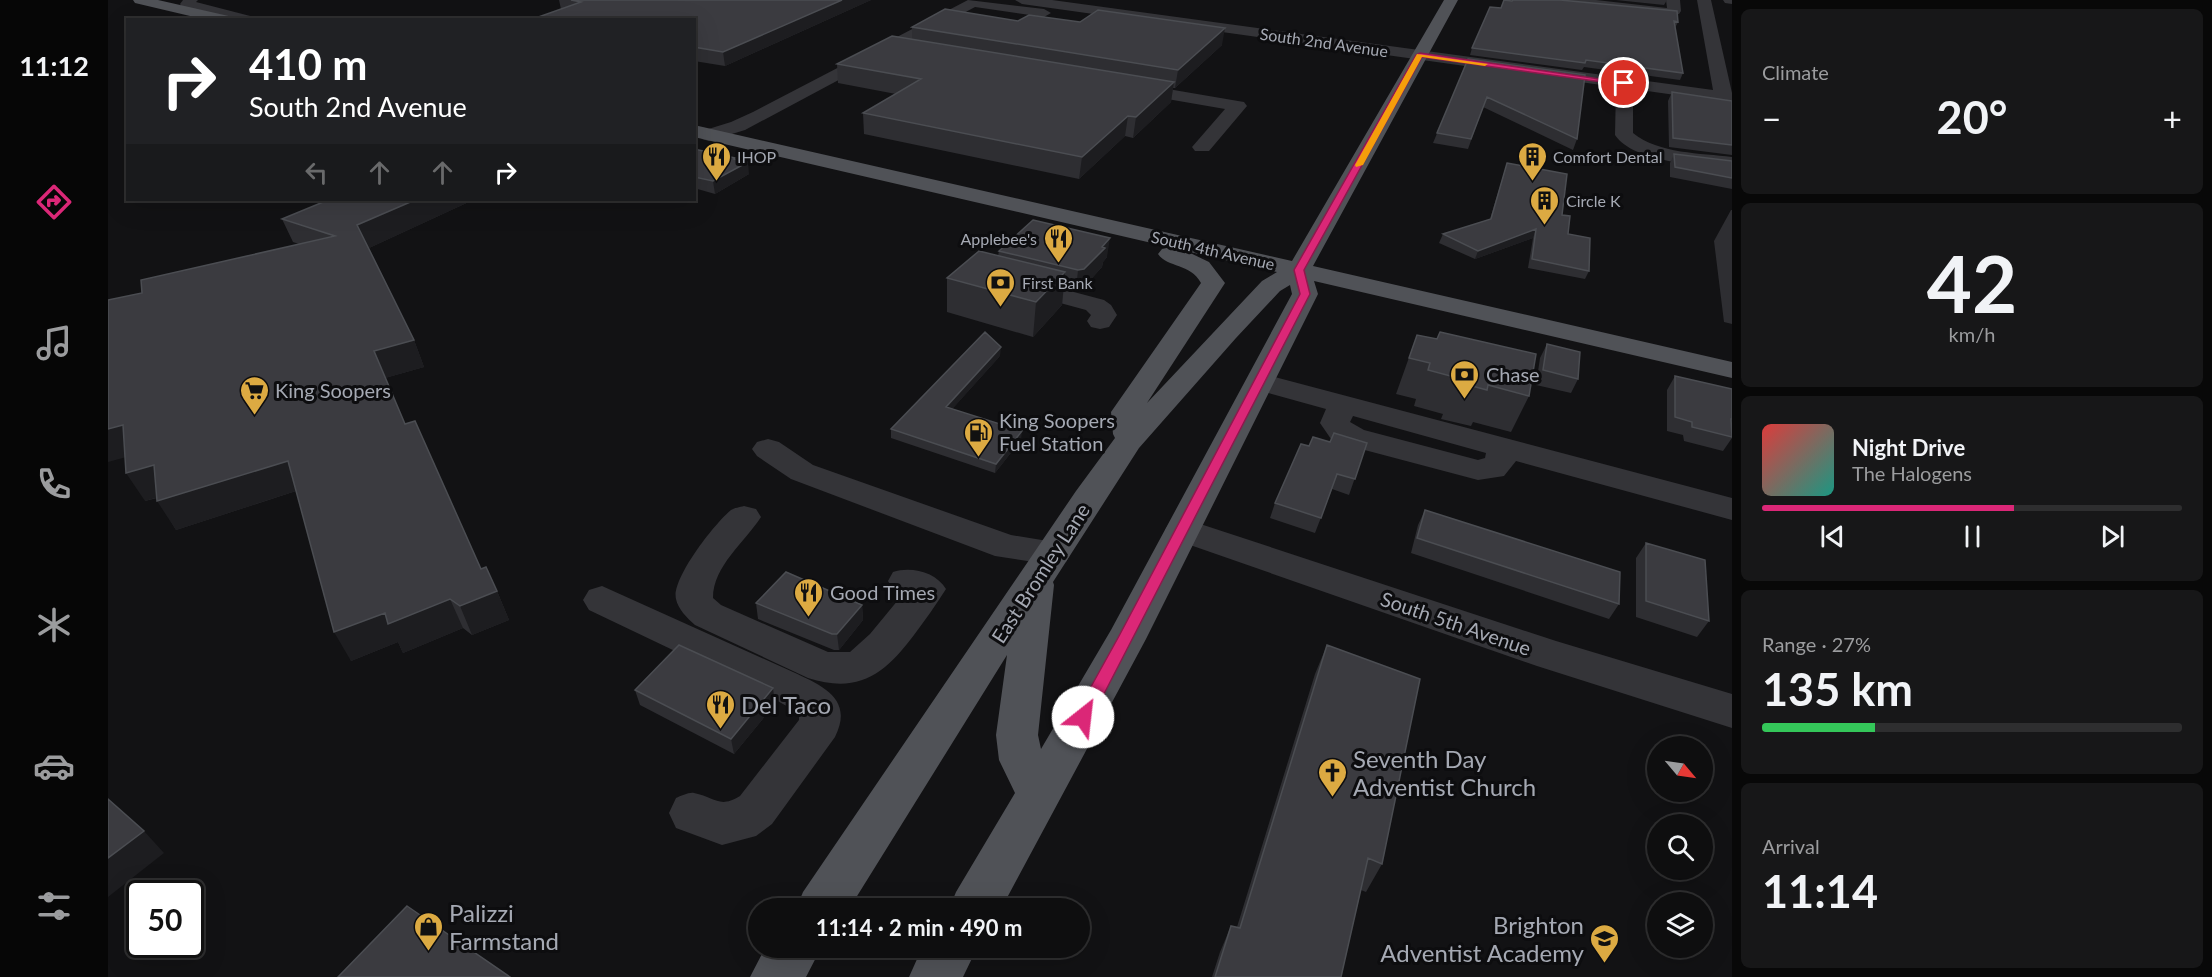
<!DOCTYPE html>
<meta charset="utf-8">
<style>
body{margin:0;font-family:Lato,sans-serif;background:#171718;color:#f1f3f6;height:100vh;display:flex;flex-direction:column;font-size:22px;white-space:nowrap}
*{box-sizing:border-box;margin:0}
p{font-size:20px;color:#9b9c9e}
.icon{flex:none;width:33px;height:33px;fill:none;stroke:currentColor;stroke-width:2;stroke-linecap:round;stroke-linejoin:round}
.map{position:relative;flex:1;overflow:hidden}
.sheet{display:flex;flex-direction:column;gap:9px;padding:9px;background:#080808;width:480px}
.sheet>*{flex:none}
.guide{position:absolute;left:18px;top:18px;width:570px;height:183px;border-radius:0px;box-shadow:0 6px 24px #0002,0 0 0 2px #2e2e2f;background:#202124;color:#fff;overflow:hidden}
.needle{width:39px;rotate:119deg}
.controls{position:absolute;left:1539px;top:736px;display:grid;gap:12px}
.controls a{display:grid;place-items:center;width:66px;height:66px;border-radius:50%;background:#0e0e0f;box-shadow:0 6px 24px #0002,0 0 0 2px #2e2e2f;font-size:30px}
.speed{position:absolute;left:18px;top:880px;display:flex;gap:12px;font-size:30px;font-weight:700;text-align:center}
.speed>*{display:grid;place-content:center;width:78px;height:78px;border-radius:50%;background:#0e0e0f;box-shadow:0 6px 24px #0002,0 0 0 2px #2e2e2f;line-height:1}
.speed .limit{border:3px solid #111;border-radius:9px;background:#fff;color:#111}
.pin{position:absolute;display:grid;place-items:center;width:51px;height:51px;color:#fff;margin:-26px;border:3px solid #fff;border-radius:50%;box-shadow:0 2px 6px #0007}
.me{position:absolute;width:66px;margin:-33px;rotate:29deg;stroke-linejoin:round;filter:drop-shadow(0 0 4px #0008)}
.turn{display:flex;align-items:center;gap:21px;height:126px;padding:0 24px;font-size:27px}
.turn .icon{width:78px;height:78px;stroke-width:2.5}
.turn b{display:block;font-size:42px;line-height:51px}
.lanes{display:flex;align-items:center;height:57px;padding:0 24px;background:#0003;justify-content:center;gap:30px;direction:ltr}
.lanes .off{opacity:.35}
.big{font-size:45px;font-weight:700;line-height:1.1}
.sheet .widget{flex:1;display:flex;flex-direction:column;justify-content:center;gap:9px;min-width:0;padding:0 21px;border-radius:9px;background:#171718}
.sheet .dial{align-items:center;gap:0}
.dial b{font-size:78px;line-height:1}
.song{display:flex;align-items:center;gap:18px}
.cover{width:72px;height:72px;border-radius:9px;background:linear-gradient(135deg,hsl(0 70% 55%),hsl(170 70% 35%))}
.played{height:6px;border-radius:3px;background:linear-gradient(90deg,#db2777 60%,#2e2e2f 60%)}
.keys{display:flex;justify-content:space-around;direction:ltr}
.heat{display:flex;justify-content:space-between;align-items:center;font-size:33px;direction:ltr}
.charge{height:9px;border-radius:4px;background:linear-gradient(90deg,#34c759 27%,#2e2e2f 0)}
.trip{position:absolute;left:640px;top:898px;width:342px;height:60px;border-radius:30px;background:#0e0e0f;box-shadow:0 6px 24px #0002,0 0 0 2px #2e2e2f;font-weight:700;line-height:60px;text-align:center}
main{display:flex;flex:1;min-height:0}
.tab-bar{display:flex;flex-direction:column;width:108px;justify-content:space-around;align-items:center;background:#060606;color:#9b9c9e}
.tab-bar .icon{width:42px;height:42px}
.tab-bar .selected{color:#db2777}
.tab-bar b{font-size:27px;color:#f1f3f6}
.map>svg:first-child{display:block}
</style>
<main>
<nav class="tab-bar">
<b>11:12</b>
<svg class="icon selected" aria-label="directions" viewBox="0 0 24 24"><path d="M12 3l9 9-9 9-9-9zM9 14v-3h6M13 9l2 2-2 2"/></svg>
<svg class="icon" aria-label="music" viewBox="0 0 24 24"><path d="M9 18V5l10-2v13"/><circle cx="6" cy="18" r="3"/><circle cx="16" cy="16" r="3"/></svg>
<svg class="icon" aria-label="phone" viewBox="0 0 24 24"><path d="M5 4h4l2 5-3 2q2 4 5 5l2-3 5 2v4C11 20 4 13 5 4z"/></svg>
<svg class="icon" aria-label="climate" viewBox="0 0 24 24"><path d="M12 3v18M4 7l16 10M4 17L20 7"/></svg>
<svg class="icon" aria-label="car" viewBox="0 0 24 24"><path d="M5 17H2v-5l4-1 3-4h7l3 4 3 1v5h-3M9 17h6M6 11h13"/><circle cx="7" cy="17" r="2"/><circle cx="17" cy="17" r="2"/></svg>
<svg class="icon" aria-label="filters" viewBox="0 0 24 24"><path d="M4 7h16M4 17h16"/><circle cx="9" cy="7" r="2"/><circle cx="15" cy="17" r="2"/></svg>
</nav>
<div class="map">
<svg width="1624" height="977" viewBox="0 0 1624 977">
<rect width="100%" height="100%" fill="#121214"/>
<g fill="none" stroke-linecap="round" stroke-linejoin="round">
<path fill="#343438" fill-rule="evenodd" d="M75,0H90L88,2L146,17L148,20H122L74,7L72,4Z
M860,0L936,9L943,13L936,17L867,7L637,130L601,141L594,139L592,135L594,131L623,122L645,112Z
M907,0H944L1605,90L1589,0H1603L1624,93V103L1525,89V133C1551,154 1593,153 1624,157V169C1592,165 1526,163 1507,135L1508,87L914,4Z
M1444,0H1488L1559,8L1558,0H1572L1573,11L1571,14L1560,16L1451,4Z
M1615,0H1624V4L1617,3Z
M1019,82L1130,101L1136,102L1139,106L1101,151H1087L1084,147L1117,109L1013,91L1011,87L1013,83Z
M913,278L996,300L1003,305L1009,315L1001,327L992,329L983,327L979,321L983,315L978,310L904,290L901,285L904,280Z
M1152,373L1624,498V520L1408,461L1396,476L1370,480L1234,444L1223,439L1212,423L1218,409L1142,388L1138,382L1142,376ZM1245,416L1378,453L1377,458L1370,460L1256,430L1242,422Z
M660,439L671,442L705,465L903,535L958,544L963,553L958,562L945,565L887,556L683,479L649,456L644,449L649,442Z
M636,506L648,509L653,517C637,542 605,566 605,598L613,605L720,652H742L762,634L795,594L785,590L780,581L785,572C803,566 828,572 838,589C828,605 817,620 806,635C776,675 750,694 700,678L587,625C579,618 570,609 568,599C563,579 607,523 623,510C626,508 632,507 636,506Z
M1074,518L1448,641L1624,694V728L1429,666L1062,538L1057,530L1062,522Z
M494,586L685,672C715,686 746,699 727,737L664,824L648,836L614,845L568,828L561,813L568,798C573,796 581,792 586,793C607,797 611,809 632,796L691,720V715L684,709L657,694L481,610L475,600L481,590Z"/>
<path fill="#505257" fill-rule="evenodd" d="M25,0H50L125,17L127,20H99L27,3Z
M1336,0H1350L1205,266L1624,362V378L1206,281L1210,294L1038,639L893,909H841L848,892L907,793L891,760L888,735L899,655L741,909H688L695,892L968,491L1007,438L1005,434L1003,412L1093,283C1082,263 1060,268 1050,254L1054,249L1061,247L586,137V125L1184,261ZM1078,251L1169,272L1154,281L1039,403L1117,283L1101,262ZM1182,285L1184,294L1003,630L933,749L930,735L946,585L945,582L1031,448L1128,338L1172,291Z
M657,948H713L698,977H642Z
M814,948H869L855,977H801Z"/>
</g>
<path fill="#2e2e32" d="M451,0H763L617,66L586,61V20L453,9Z
M1508,0H1559L1556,5Z
M1404,1L1570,22L1567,28L1575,73L1572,80L1476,67L1474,70L1362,55L1364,48L1393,8Z
M910,21L1114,45L1067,88H1065L1063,102L1025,138L1017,136L971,179L756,134L755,113L788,94L730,83L729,64L804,40V27Z
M1360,59L1469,139L1465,150L1375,107L1360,149L1325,143Z
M1564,92L1624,101V155L1561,147L1560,101Z
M586,149L627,159L641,174L607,194L586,188Z
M1566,154L1624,161V189L1562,177V163Z
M1399,163L1454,215L1460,234L1481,271L1477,279L1420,268L1425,238L1367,259L1331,243L1335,234L1382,219Z
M220,200H365L261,248L306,340L316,367L277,378L297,424L373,569L389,591L401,620L364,635L355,628L295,653L290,642L243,661L188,491L68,530L49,498L37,501L34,293L191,244L185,242L174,219Z
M1623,210H1624V324L1616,322L1606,241Z
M891,251L999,257L995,262L994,267L974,289L968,290L956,287L954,305L925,337L839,312V278L890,256Z
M1332,332L1421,396L1403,432L1365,422L1363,426L1333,419L1335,414L1306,406L1308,399L1288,394L1309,335L1329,339Z
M1439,344L1470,379L1463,393L1428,385L1432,358Z
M892,356L844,409L913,440L887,473L783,438V429Z
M1567,376L1624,389V438L1615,451L1576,441L1575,435L1559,431V390Z
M1222,442L1259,443L1241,495L1224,489L1207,533L1162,518L1167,503L1201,446Z
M1317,510L1511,604L1501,619L1303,553L1310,525Z
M1538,543L1601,621L1589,637L1528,617V558Z
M648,603L754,605L755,620L731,650H726L650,619Z
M1219,645L1274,864L1258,892L1253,890L1233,977H1104L1112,952L1123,926L1129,927L1207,674Z
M527,690L667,704L626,754L532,705Z"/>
<path fill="#1d1d20" d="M734,0H763L617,66L615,52Z
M1117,28L1114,45L1067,88L1070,70Z
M1066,82L1063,102L1025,138L1028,117Z
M1020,116L1017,136L971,179L974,157Z
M627,158L628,168L640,162L641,174L607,194L605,181Z
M307,200H365L259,249L249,225Z
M1428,229L1425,238L1367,259L1370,251Z
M1002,238L999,257L995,262L994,267L974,289L968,290L970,270Z
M957,272L954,305L925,337L928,302Z
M306,340L316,367L277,378L266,351Z
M893,347L892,356L838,416V407Z
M15,425L33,453L0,462V429Z
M914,431L913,440L887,473L888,464Z
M180,461L194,489L68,530L49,501Z
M46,465L64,493L37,501L18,473Z
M389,591L401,620L364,635L352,606Z
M342,599L355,628L295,653L290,642L243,661L226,632L277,613Z
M754,605L755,620L731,650L729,634Z
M665,688L667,704L626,754L623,739Z
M36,831L56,853L0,897V858Z"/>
<path fill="#3b3b40" stroke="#4b4d52" stroke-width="1.5" d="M463,0H734L615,52L586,47V20H422L473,2Z
M1396,0L1404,1L1405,0H1452L1569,11L1570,22L1566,21L1575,73L1478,60L1477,63L1364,48L1382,7L1393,8Z
M837,9L910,21L921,15L972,22L990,10L1117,28L1070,70L804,27Z
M784,36L1066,82L1028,117L1020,116L974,157L755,113L813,79L729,64Z
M1360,59L1477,75L1469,139L1379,97L1363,139L1329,133Z
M1564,92L1624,101V145L1565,138Z
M586,149L627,158L626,159L640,162L605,181L586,177Z
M1566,154L1624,161V178L1567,167Z
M1399,163L1459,174L1454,215L1462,216L1460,234L1482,238L1481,271L1424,259L1428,229L1370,251L1335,234L1383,219Z
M220,200H307L249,225L306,340L266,351L297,424L307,421L373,569L378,567L389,591L352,606L342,599L280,624L277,613L226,632L180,461L49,501L46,465L18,473L15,425L0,429V300L34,293L33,280L227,236L174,219Z
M925,220L1002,238L994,247L997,248L976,269L970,270L891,251Z
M871,251L957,272L928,302L839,278Z
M877,332L893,347L838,407L914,431L888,464L783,429Z
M1332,332L1428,354L1421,396L1380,385L1379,390L1349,382L1350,378L1320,370L1322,363L1301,358L1309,335L1329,339Z
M1439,344L1472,352L1470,379L1435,370Z
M1567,376L1624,389V419H1623L1624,437L1584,427V422L1567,417Z
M1226,433L1259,443L1247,479L1229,474L1213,518L1167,503L1193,444L1201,446L1205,437L1222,442Z
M1317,510L1512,572L1511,604L1309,538Z
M1538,543L1597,560L1601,621L1538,601Z
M678,572L754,605L729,634H724L648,603Z
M571,645L665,688L623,739L527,690Z
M1219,645L1312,679L1274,864L1260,858L1233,977H1107L1123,926L1132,928Z
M0,799L36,831L0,858Z
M299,906L402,977H230Z"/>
<path fill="#db2777" stroke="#8e194d" stroke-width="1.5" d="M1312,53L1519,83L1516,85L1314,57L1196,270L1202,294L981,723L975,725L969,723L966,717L969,712L1011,636L1192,294L1186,270L1308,55Z"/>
<path fill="#f59e0b" d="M1309,54L1380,64L1377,66L1314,57L1255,165L1248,167L1247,165Z"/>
<defs>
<symbol id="restaurant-pin" viewBox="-11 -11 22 30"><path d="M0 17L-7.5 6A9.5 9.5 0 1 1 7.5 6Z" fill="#dcaa42" stroke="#0d0d0f"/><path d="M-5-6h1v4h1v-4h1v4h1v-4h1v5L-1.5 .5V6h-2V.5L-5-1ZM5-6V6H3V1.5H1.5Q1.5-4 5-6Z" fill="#111"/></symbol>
<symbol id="building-pin" viewBox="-11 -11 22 30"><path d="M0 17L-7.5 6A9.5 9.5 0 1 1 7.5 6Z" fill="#dcaa42" stroke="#0d0d0f"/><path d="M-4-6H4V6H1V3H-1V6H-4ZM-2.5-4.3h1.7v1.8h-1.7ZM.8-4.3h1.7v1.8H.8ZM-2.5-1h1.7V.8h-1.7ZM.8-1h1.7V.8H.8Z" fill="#111"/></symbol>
<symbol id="bank-pin" viewBox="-11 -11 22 30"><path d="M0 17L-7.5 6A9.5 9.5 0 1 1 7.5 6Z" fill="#dcaa42" stroke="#0d0d0f"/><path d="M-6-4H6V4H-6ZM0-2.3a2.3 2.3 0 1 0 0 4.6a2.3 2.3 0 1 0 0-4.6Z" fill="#111"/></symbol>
<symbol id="supermarket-pin" viewBox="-11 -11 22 30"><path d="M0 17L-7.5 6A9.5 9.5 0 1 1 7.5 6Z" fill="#dcaa42" stroke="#0d0d0f"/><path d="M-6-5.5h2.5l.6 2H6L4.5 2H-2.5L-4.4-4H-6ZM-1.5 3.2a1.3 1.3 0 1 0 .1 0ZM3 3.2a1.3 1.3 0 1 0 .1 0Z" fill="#111"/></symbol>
<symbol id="fuel-pin" viewBox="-11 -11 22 30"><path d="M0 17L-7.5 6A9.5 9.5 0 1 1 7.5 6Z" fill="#dcaa42" stroke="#0d0d0f"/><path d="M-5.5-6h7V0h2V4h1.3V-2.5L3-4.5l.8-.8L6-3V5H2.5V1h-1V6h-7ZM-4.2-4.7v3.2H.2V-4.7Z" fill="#111"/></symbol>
<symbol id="church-pin" viewBox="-11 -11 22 30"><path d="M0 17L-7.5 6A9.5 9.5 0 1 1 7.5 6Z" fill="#dcaa42" stroke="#0d0d0f"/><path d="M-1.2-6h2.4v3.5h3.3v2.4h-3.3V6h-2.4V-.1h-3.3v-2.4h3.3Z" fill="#111"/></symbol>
<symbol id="shop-pin" viewBox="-11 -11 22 30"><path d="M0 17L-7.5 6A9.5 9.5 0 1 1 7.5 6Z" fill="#dcaa42" stroke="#0d0d0f"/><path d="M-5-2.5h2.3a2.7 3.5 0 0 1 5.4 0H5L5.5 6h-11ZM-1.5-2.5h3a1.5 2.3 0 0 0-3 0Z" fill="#111"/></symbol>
<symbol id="school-pin" viewBox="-11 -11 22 30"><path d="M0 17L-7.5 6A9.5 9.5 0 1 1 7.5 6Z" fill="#dcaa42" stroke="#0d0d0f"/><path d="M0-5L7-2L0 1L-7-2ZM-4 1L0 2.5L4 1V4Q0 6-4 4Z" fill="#111"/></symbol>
</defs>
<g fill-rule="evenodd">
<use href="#restaurant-pin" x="592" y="140" width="33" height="45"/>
<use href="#building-pin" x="1408" y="140" width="33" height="45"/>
<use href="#building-pin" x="1420" y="184" width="33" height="45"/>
<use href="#restaurant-pin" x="934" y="222" width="33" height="45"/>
<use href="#bank-pin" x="876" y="266" width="33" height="45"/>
<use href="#bank-pin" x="1340" y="358" width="33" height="45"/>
<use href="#supermarket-pin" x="130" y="374" width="33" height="45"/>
<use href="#fuel-pin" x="854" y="416" width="33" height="45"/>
<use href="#restaurant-pin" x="684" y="576" width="33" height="45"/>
<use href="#restaurant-pin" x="596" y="688" width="33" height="45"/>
<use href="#church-pin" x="1208" y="756" width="33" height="45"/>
<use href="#shop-pin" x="304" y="910" width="33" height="45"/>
<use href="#school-pin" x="1480" y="922" width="33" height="45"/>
</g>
<g text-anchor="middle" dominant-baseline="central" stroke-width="6" stroke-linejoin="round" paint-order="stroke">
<g font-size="16" fill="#a5a9b3" stroke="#0d0d0f">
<text transform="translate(1216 42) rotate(8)">South 2nd Avenue</text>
<text transform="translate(1105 250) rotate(13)">South 4th Avenue</text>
</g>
<g font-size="16" fill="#a5a9b3" stroke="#0d0d0f" text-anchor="start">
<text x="629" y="156">IHOP</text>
<text x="1445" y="156">Comfort Dental</text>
<text x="1458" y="200">Circle K</text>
<text x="929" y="238" text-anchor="end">Applebee's</text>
<text x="914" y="282">First Bank</text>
</g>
<g font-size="20" fill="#a5a9b3" stroke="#0d0d0f" text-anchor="start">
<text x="1378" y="374">Chase</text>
<text x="167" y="390">King Soopers</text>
<text x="891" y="420">King Soopers<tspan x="891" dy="23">Fuel Station</tspan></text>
<text x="722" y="592">Good Times</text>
</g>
<g font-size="20" fill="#a5a9b3" stroke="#0d0d0f">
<text transform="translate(932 573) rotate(-57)">East Bromley Lane</text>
<text transform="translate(1348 623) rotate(19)">South 5th Avenue</text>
</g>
<g font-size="24" fill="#a5a9b3" stroke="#0d0d0f" text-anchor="start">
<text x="633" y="704">Del Taco</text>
<text x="1245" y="758">Seventh Day<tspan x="1245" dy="28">Adventist Church</tspan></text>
<text x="341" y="912">Palizzi<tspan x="341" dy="28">Farmstand</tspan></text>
<text x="1476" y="924" text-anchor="end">Brighton<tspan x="1476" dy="28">Adventist Academy</tspan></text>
</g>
</g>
</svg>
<div class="controls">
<a><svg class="needle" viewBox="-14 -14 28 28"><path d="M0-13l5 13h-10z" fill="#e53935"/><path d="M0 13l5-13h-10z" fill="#9b9c9e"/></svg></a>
<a><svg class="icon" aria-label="search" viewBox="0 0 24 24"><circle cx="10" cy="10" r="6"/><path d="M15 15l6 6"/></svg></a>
<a><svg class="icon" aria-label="layers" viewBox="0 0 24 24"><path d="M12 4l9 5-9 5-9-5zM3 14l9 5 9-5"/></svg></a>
</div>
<div class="speed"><div class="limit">50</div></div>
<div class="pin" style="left:1516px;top:83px;background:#d93025"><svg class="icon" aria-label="arrive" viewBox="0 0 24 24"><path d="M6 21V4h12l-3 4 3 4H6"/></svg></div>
<svg class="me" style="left:975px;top:717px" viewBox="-20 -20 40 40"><circle r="19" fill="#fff"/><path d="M0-13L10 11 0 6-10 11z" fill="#db2777"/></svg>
<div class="trip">11:14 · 2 min · 490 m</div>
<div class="guide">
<div class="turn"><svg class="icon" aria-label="right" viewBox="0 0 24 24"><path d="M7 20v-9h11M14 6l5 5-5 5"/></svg><div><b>410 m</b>South 2nd Avenue</div></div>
<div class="lanes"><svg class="icon off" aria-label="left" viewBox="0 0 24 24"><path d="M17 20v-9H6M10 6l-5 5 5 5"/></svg><svg class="icon off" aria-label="ahead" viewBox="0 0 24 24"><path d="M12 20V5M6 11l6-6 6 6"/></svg><svg class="icon off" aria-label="ahead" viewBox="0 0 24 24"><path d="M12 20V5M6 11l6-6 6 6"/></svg><svg class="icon" aria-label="right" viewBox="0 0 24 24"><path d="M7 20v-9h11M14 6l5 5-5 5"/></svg></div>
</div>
</div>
<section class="sheet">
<div class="widget"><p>Climate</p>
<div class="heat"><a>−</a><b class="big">20°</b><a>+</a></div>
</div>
<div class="widget dial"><b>42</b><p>km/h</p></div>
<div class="widget">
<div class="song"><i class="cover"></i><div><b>Night Drive</b><p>The Halogens</p></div></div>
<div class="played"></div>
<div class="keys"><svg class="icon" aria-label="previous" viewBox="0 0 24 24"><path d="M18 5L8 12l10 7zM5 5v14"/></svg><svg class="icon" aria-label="pause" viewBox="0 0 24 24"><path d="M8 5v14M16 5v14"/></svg><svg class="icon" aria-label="next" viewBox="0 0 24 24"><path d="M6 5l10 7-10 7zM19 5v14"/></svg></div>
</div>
<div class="widget"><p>Range · 27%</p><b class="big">135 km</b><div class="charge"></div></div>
<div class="widget"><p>Arrival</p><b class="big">11:14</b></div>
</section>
</main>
